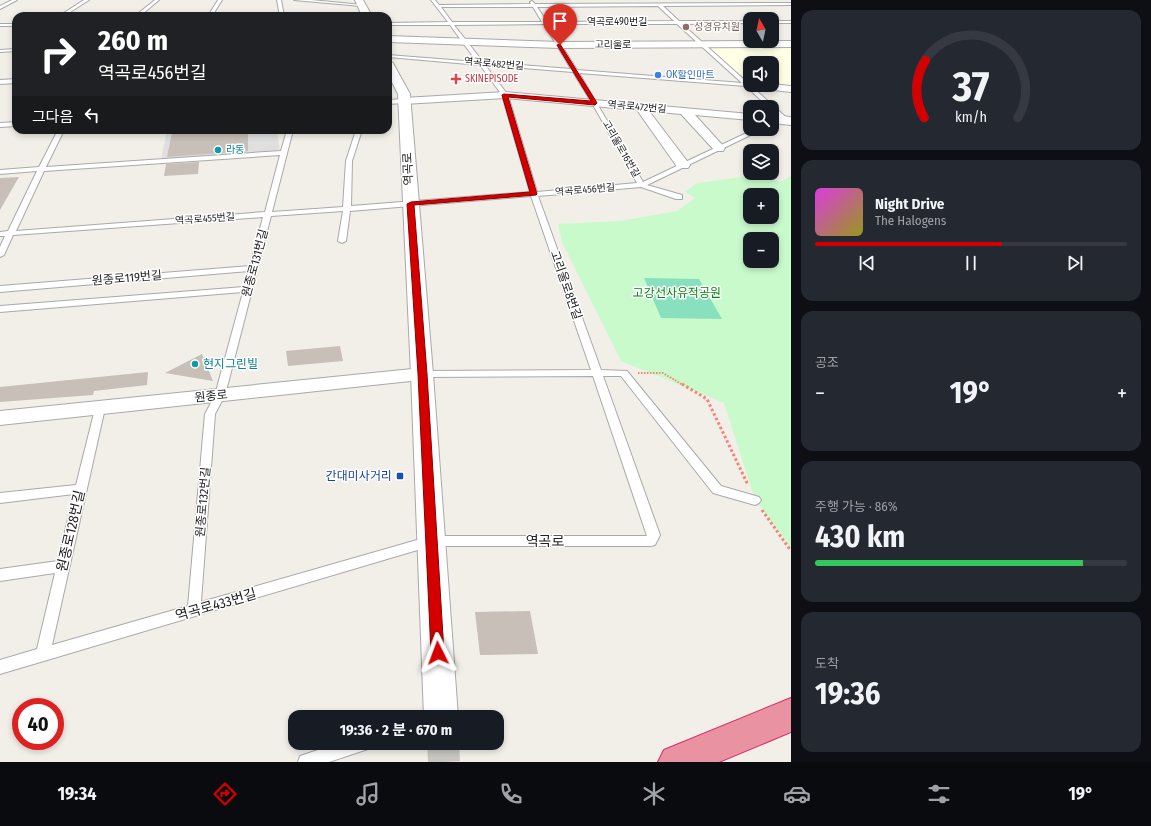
<!DOCTYPE html>
<html lang="ko">
<meta charset="utf-8">
<style>
body{margin:0;font-family:"Fira Sans Condensed","Noto Sans KR",sans-serif;background:#242831;color:#f1f3f6;height:100vh;display:flex;flex-direction:column;font-size:15px;white-space:nowrap}
*{box-sizing:border-box;margin:0}
p{font-size:13px;color:#9ea1a6}
.icon{flex:none;width:22px;height:22px;fill:none;stroke:currentColor;stroke-width:2;stroke-linecap:round;stroke-linejoin:round}
.map{position:relative;flex:1;overflow:hidden}
.side{display:flex;flex-direction:column;gap:10px;padding:10px;background:#0d0f14;width:360px}
.side>*{flex:none}
.guide{position:absolute;left:12px;top:12px;width:380px;height:122px;border-radius:12px;box-shadow:0 2px 6px #0003;background:#202124;color:#fff;overflow:hidden}
.needle{width:26px;rotate:351deg}
.controls{position:absolute;left:743px;top:12px;display:grid;gap:8px}
.controls a{display:grid;place-items:center;width:36px;height:36px;border-radius:8px;background:#171b24;box-shadow:0 2px 6px #0003;font-size:20px}
.speed{position:absolute;left:12px;top:698px;display:flex;gap:8px;font-size:20px;font-weight:700;text-align:center}
.speed>*{display:grid;place-content:center;width:52px;height:52px;border-radius:50%;background:#171b24;box-shadow:0 2px 6px #0003;line-height:1}
.speed .limit{border:6px solid #d22;background:#fff;color:#111}
.pin{position:absolute;display:grid;place-items:center;width:34px;height:34px;color:#fff;margin:-41px -17px;border-radius:50% 50% 50% 0;rotate:-45deg;box-shadow:0 0 4px #0007}
.pin .icon{rotate:45deg}
.me{position:absolute;width:44px;margin:-22px;rotate:357deg;stroke-linejoin:round;filter:drop-shadow(0 0 3px #0008)}
.turn{display:flex;align-items:center;gap:14px;height:84px;padding:0 20px;font-size:18px}
.turn .icon{width:52px;height:52px;stroke-width:2.5}
.turn b{display:block;font-size:28px;line-height:34px}
.then{display:flex;align-items:center;height:38px;padding:0 20px;background:#0003;gap:8px;font-size:15px}
.big{font-size:30px;font-weight:700;line-height:1.1}
.side .card{flex:1;display:flex;flex-direction:column;justify-content:center;gap:6px;min-width:0;padding:0 14px;border-radius:12px;background:#242831}
.side .dial{align-items:center;gap:0}
.dial svg{height:104px;overflow:visible;fill:none;stroke:#363941;stroke-width:7;stroke-linecap:round;text-anchor:middle}
.dial text{fill:#f1f3f6;stroke:none}
.song{display:flex;align-items:center;gap:12px}
.cover{width:48px;height:48px;border-radius:6px;background:linear-gradient(135deg,hsl(300 70% 55%),hsl(60 70% 35%))}
.played{height:4px;border-radius:2px;background:linear-gradient(90deg,#d40000 60%,#363941 60%)}
.keys{display:flex;justify-content:space-around;direction:ltr}
.heat{display:flex;justify-content:space-between;align-items:center;font-size:22px;direction:ltr}
.charge{height:6px;border-radius:3px;background:linear-gradient(90deg,#34c759 86%,#363941 0)}
.trip{position:absolute;left:288px;top:710px;width:216px;height:40px;border-radius:12px;background:#171b24;box-shadow:0 2px 6px #0003;font-weight:700;line-height:40px;text-align:center}
.menu{display:flex;height:64px;justify-content:space-around;align-items:center;background:#090b0e;color:#9ea1a6}
.menu .icon{width:28px;height:28px}
.menu .active{color:#d40000}
.menu b{font-size:18px;color:#f1f3f6}
main{display:flex;flex:1;min-height:0}
.map>svg:first-child{display:block}
</style>
<main>
<div class="map">
<svg width="791" height="762" viewBox="0 0 791 762">
<rect width="100%" height="100%" fill="#f2efe9"/>
<path fill="#e0dfdf" d="M167,130H277L280,151L161,160Z"/>
<path fill="#ffffe5" d="M706,45H791V87L772,85V63H750V83Z"/>
<path fill="#c8facc" fill-rule="evenodd" d="M757,175L780,182L791,176V548L755,500L724,403L621,361L562,242L558,224L621,221L677,211L695,198L685,192L697,183ZM750,195H772V217H750ZM750,239H772V261H750Z"/>
<path fill="#88e0be" d="M644,278L699,279L722,319L661,318Z"/>
<path fill="#c7bfb8" d="M223,130H248V151L167,157L172,133Z
M199,162L198,174L164,176L166,164Z
M19,177L0,210V178Z
M340,346L343,361L288,366L286,351Z
M202,354L213,381L165,373Z
M148,372L147,385L94,391L93,395L0,402V387Z
M530,611L538,654L480,655L475,612Z"/>
<g fill="none" stroke-linecap="round" stroke-linejoin="round">
<path stroke="#c8c6c1" stroke-width="32" stroke-dasharray="32 16" stroke-linecap="butt" d="M443,743L444,762"/>
<defs>
<path id="service" d="M12,0H17L0,9V6Z
M84,0H89L64,16H59Z
M155,0H159L140,16H135Z
M218,0H222L212,16H208Z
M277,0H281L284,16H280Z
M294,0H311L363,5L361,6Z
M431,0H435L439,5L531,4L530,2L532,1L535,4L791,3V5L663,6L679,21H750V23L682,24L789,120V122H785L772,110V107H768L746,86L579,73L643,182L755,129H763L647,185L682,195V199H676L641,187L538,196L601,370L627,371L721,486L759,497L761,500L759,503L755,505L713,493L621,376H603L660,535L655,545L651,546H431L0,674V660L37,649L55,573L0,581V569L58,561L74,494L0,503V493L76,485L96,405H104L105,408L52,645L188,606L205,414L215,395L243,292L0,312V306L244,287L249,271L0,292V286L250,266L263,217L13,235L4,255L0,257V247L5,236H0V232L8,231L37,171L0,174V170L39,167L58,130H64L46,167L281,151L287,130H293L272,212L343,207L346,161L356,130H362L352,161L351,206L530,192L502,95L480,65L388,57V55L477,62L450,25H388V23L448,22ZM658,6L674,21L547,22L537,7ZM441,7H533L542,22H452ZM544,24L571,69L483,62L454,25ZM548,24H677L742,83L577,70ZM485,65L573,72L592,103L637,183L537,192L508,95ZM280,155L265,212L16,231L44,171ZM531,196L591,370L422,371L417,374L422,377L593,376L647,536H431L201,602L215,414L225,395L271,216L343,211L338,241L342,243L346,241L350,211Z
M772,21H791V23H772Z
M0,24H16V26H0Z
M16,49V51L0,52V50Z
M16,79V83L0,84V80Z
M388,100L404,99L407,101L404,103L388,104Z
M16,122V126L0,127V123Z
M339,743H370L368,749L329,762H298L300,756Z"/>
<path id="minor" d="M388,36L560,42L791,41V47L560,48L388,42Z
M750,82V85L772,84L791,86V92L745,87L744,85L745,83Z
M505,92L750,114V120L695,115L725,148L723,151H715L681,114L649,111L690,165L688,168H678L637,110L505,98L404,104L398,101L404,98Z
M772,115L791,117V125L772,123Z
M422,368L429,369L432,374L429,379L0,425V411Z"/>
<path id="tertiary" d="M355,0H363L372,16H362Z
M388,60L393,63L410,94L433,374L458,717H424L411,374L398,94L388,74Z"/>
<path id="motorway" d="M791,698V732L719,762H658L664,750Z"/>
</defs>
<use href="#service" stroke="#a9a9a9" stroke-width="2"/>
<use href="#minor" stroke="#a9a9a9" stroke-width="2"/>
<use href="#tertiary" stroke="#a9a9a9" stroke-width="2"/>
<use href="#motorway" stroke="#dc2a67" stroke-width="2"/>
<path stroke="#fa8072" stroke-width="2" stroke-dasharray="1.5 1.5" stroke-linecap="butt" d="M638,373H663L683,385"/>
<path stroke="#fa8072" stroke-width="3" stroke-dasharray="2.5 2.5" stroke-linecap="butt" d="M682,384L707,399L748,485
M762,510L791,551"/>
<use href="#service" fill="#fff" fill-rule="evenodd"/>
<use href="#minor" fill="#fff" fill-rule="evenodd"/>
<use href="#tertiary" fill="#fff" fill-rule="evenodd"/>
<use href="#motorway" fill="#e892a2" fill-rule="evenodd"/>
</g>
<path fill="#d40000" stroke="#8a0000" d="M560,44L597,103L595,105L508,97L537,194L536,195L414,205L427,374L444,653L442,657L438,659L433,657L431,653L418,374L407,204L411,202L530,192L502,95L504,94L591,101L557,45Z"/>
<circle fill="#8d6e63" stroke="#fff" stroke-width="1.5" cx="686" cy="27" r="4"/>
<circle fill="#3f7fe0" stroke="#fff" stroke-width="1.5" cx="658" cy="75" r="4"/>
<path fill="#e0444e" stroke="#fff" stroke-width="1.5" d="M454 73h4v4h4v4h-4v4h-4v-4h-4v-4h4z"/>
<g fill="#0f9aa8" stroke="#fff" stroke-width="1.5">
<circle cx="218" cy="150" r="4"/>
<circle cx="195" cy="364" r="4"/>
</g>
<rect fill="#1a4fb4" stroke="#fff" stroke-width="1.5" x="396" y="472" width="8" height="8" rx="2"/>
<g text-anchor="middle" dominant-baseline="central" stroke-width="3" stroke-linejoin="round" paint-order="stroke">
<g font-size="10" fill="#222" stroke="#fff">
<text x="617" y="22">역곡로490번길</text>
<text x="613" y="45">고리울로</text>
<text transform="translate(494 64) rotate(5)">역곡로482번길</text>
<text transform="translate(637 107) rotate(5)">역곡로472번길</text>
<text transform="translate(621 149) rotate(60)">고리울로16번길</text>
<text transform="translate(585 190) rotate(-5)">역곡로456번길</text>
<text transform="translate(205 219) rotate(-4)">역곡로455번길</text>
</g>
<g font-size="10" fill="#785e54" stroke="#fff" text-anchor="start">
<text x="694" y="27">성경유치원</text>
</g>
<g font-size="10" fill="#366cbe" stroke="#fff" text-anchor="start">
<text x="666" y="75">OK할인마트</text>
</g>
<g font-size="10" fill="#be3a42" stroke="#fff" text-anchor="start">
<text x="465" y="79">SKINEPISODE</text>
</g>
<g font-size="10" fill="#0d838f" stroke="#fff" text-anchor="start">
<text x="226" y="150">라동</text>
</g>
<g font-size="12" fill="#222" stroke="#fff">
<text transform="translate(408 169) rotate(-93)">역곡로</text>
<text transform="translate(255 263) rotate(-75)">원종로131번길</text>
<text transform="translate(127 278) rotate(-5)">원종로119번길</text>
<text transform="translate(566 285) rotate(71)">고리울로8번길</text>
<text transform="translate(211 396) rotate(-6)">원종로</text>
<text transform="translate(203 502) rotate(-85)">원종로132번길</text>
</g>
<g font-size="12" fill="#0c8416" stroke="#fff">
<text x="677" y="293">고강선사유적공원</text>
</g>
<g font-size="12" fill="#0d838f" stroke="#fff" text-anchor="start">
<text x="203" y="364">현지그린빌</text>
</g>
<g font-size="12" fill="#164399" stroke="#fff" text-anchor="end">
<text x="392" y="476">간대미사거리</text>
</g>
<g font-size="14" fill="#222" stroke="#fff">
<text transform="translate(71 531) rotate(-77)">원종로128번길</text>
<text x="545" y="541">역곡로</text>
<text transform="translate(216 605) rotate(-16)">역곡로433번길</text>
</g>
</g>
</svg>
<div class="controls">
<a><svg class="needle" viewBox="-14 -14 28 28"><path d="M0-13l5 13h-10z" fill="#e53935"/><path d="M0 13l5-13h-10z" fill="#9ea1a6"/></svg></a>
<a><svg class="icon" aria-label="sound" viewBox="0 0 24 24"><path d="M4 9h4l5-4v14l-5-4H4zM17 9q2 3 0 6"/></svg></a>
<a><svg class="icon" aria-label="search" viewBox="0 0 24 24"><circle cx="10" cy="10" r="6"/><path d="M15 15l6 6"/></svg></a>
<a><svg class="icon" aria-label="layers" viewBox="0 0 24 24"><path d="M12 4l9 5-9 5-9-5zM3 14l9 5 9-5"/></svg></a>
<a>+</a>
<a>−</a>
</div>
<div class="speed"><div class="limit">40</div></div>
<div class="pin" style="left:560px;top:45px;background:#d93025"><svg class="icon" aria-label="arrive" viewBox="0 0 24 24"><path d="M6 21V4h12l-3 4 3 4H6"/></svg></div>
<svg class="me" style="left:438px;top:653px" viewBox="-20 -20 40 40"><path d="M0-17L14 15 0 8-14 15z" fill="#d40000" stroke="#fff" stroke-width="4"/></svg>
<div class="trip">19:36 · 2 분 · 670 m</div>
<div class="guide">
<div class="turn"><svg class="icon" aria-label="right" viewBox="0 0 24 24"><path d="M7 20v-9h11M14 6l5 5-5 5"/></svg><div><b>260 m</b>역곡로456번길</div></div>
<div class="then">그다음<svg class="icon" aria-label="left" viewBox="0 0 24 24"><path d="M17 20v-9H6M10 6l-5 5 5 5"/></svg></div>
</div>
</div>
<section class="side">
<div class="card dial"><svg viewBox="0 0 100 80">
<path d="M14 69A42 42 0 1 1 86 69"/>
<path d="M14 69A42 42 0 0 1 15 25" stroke="#d40000"/>
<text x="50" y="56" font-size="32" font-weight="700">37</text>
<text x="50" y="72" font-size="11">km/h</text>
</svg></div>
<div class="card">
<div class="song"><i class="cover"></i><div><b>Night Drive</b><p>The Halogens</p></div></div>
<div class="played"></div>
<div class="keys"><svg class="icon" aria-label="previous" viewBox="0 0 24 24"><path d="M18 5L8 12l10 7zM5 5v14"/></svg><svg class="icon" aria-label="pause" viewBox="0 0 24 24"><path d="M8 5v14M16 5v14"/></svg><svg class="icon" aria-label="next" viewBox="0 0 24 24"><path d="M6 5l10 7-10 7zM19 5v14"/></svg></div>
</div>
<div class="card"><p>공조</p>
<div class="heat"><a>−</a><b class="big">19°</b><a>+</a></div>
</div>
<div class="card"><p>주행 가능 · 86%</p><b class="big">430 km</b><div class="charge"></div></div>
<div class="card"><p>도착</p><b class="big">19:36</b></div>
</section>
</main>
<nav class="menu">
<b>19:34</b>
<svg class="icon active" aria-label="directions" viewBox="0 0 24 24"><path d="M12 3l9 9-9 9-9-9zM9 14v-3h6M13 9l2 2-2 2"/></svg>
<svg class="icon" aria-label="music" viewBox="0 0 24 24"><path d="M9 18V5l10-2v13"/><circle cx="6" cy="18" r="3"/><circle cx="16" cy="16" r="3"/></svg>
<svg class="icon" aria-label="phone" viewBox="0 0 24 24"><path d="M5 4h4l2 5-3 2q2 4 5 5l2-3 5 2v4C11 20 4 13 5 4z"/></svg>
<svg class="icon" aria-label="climate" viewBox="0 0 24 24"><path d="M12 3v18M4 7l16 10M4 17L20 7"/></svg>
<svg class="icon" aria-label="car" viewBox="0 0 24 24"><path d="M5 17H2v-5l4-1 3-4h7l3 4 3 1v5h-3M9 17h6M6 11h13"/><circle cx="7" cy="17" r="2"/><circle cx="17" cy="17" r="2"/></svg>
<svg class="icon" aria-label="filters" viewBox="0 0 24 24"><path d="M4 7h16M4 17h16"/><circle cx="9" cy="7" r="2"/><circle cx="15" cy="17" r="2"/></svg>
<b>19°</b>
</nav>
